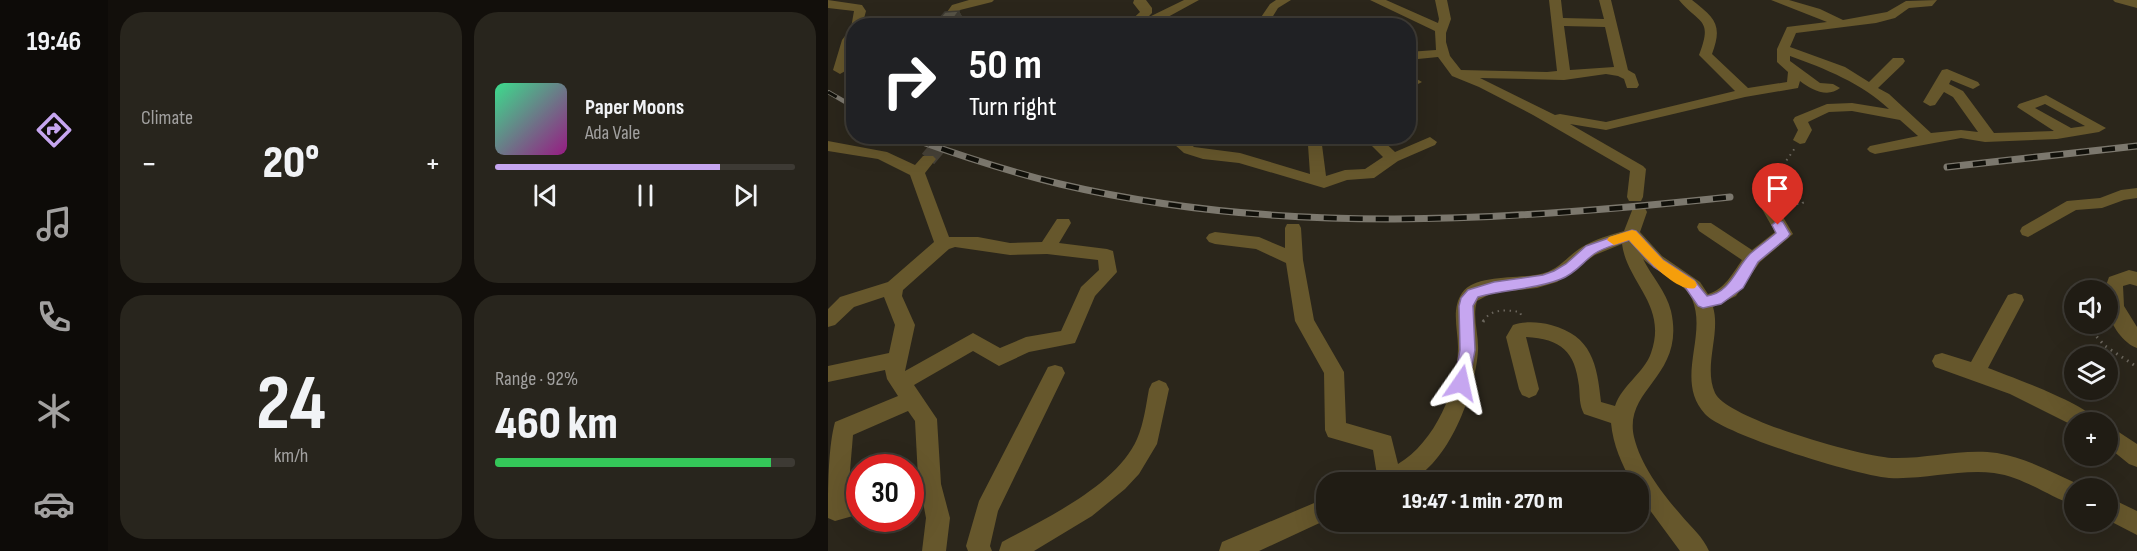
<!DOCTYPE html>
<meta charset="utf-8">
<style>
body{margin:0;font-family:"Sofia Sans Condensed",sans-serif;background:#28251d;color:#f1f3f6;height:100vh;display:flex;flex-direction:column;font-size:22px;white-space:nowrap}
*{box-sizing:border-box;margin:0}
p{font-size:20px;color:#a2a1a0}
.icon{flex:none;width:33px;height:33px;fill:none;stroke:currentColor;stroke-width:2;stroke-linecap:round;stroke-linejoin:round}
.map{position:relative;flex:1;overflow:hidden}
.side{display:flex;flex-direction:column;gap:12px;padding:12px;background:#120f0b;width:720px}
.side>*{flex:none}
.guide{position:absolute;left:18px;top:18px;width:570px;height:126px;border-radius:24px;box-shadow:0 6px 24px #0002,0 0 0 2px #3d3a34;background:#202124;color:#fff;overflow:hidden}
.tools{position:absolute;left:1236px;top:280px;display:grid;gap:12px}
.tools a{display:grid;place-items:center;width:54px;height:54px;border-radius:50%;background:#201c14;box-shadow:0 6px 24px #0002,0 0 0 2px #3d3a34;font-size:30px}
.speed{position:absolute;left:18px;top:454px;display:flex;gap:12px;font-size:30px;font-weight:700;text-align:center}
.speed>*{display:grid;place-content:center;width:78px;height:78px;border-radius:50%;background:#201c14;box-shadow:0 6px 24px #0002,0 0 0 2px #3d3a34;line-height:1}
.speed .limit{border:9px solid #d22;background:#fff;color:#111}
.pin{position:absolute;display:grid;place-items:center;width:51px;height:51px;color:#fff;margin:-62px -26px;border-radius:50% 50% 50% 0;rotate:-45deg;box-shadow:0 0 6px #0007}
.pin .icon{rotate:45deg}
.me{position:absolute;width:66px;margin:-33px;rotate:11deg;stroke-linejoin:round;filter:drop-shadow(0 0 4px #0008)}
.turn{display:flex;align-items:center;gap:21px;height:126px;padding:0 24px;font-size:27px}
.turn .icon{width:78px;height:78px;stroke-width:2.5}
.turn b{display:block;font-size:42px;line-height:51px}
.big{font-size:45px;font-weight:800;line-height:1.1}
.side .widget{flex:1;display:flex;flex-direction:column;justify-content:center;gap:9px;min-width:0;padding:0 21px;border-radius:24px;background:#28251d}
.side .dial{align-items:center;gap:0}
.dial b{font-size:78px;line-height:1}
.song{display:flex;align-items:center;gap:18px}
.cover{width:72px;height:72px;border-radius:9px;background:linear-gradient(135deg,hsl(150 70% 55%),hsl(310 70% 35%))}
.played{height:6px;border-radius:3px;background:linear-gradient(90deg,#c6a6f0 75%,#3d3a34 75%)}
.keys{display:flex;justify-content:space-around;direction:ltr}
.heat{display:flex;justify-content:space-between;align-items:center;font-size:33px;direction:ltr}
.charge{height:9px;border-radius:4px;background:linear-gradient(90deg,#34c759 92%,#3d3a34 0)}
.side .tiles{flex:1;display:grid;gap:12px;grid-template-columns:repeat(2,1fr)}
.trip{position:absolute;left:488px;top:472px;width:333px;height:60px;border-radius:24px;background:#201c14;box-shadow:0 6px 24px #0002,0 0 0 2px #3d3a34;font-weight:800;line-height:60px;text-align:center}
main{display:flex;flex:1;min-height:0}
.dock{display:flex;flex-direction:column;width:108px;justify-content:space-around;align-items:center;background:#0d0b08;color:#a2a1a0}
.dock .icon{width:42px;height:42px}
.dock .active{color:#c6a6f0}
.dock b{font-size:27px;color:#f1f3f6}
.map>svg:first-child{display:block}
</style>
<main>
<nav class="dock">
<b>19:46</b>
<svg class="icon active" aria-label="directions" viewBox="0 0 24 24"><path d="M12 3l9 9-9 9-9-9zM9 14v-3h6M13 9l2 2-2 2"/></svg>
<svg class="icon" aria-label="music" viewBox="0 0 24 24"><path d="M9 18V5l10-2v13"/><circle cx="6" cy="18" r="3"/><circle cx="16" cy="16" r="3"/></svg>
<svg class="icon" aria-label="phone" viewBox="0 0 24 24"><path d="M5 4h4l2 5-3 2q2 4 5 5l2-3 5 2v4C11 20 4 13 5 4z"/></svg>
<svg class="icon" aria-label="climate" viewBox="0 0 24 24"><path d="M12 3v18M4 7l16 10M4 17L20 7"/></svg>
<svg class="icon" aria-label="car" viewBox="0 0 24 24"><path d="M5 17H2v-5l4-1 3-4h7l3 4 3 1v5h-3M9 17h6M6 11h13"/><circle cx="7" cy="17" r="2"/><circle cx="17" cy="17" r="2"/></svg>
</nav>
<section class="side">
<div class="tiles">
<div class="widget"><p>Climate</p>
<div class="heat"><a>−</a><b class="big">20°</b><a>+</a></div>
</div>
<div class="widget">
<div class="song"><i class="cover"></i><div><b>Paper Moons</b><p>Ada Vale</p></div></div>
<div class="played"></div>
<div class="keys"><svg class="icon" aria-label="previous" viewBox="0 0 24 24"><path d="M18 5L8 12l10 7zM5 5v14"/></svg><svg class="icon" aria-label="pause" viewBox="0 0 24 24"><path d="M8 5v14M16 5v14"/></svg><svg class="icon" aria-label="next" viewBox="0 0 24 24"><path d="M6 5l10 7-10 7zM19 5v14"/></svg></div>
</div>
<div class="widget dial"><b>24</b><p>km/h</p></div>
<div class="widget"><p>Range · 92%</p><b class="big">460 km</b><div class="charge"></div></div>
</div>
</section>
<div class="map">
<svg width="1309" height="551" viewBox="0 0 1309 551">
<rect width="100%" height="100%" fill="#2b261b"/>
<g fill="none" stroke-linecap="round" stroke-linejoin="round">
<path stroke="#464137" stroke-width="14" stroke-dasharray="14 7" stroke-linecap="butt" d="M115,141L119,136"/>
<path stroke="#464137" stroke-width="16" stroke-dasharray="16 8" stroke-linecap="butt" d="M100,159L116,140"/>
<path stroke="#6b665d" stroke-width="2" stroke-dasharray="1.5 4.5" stroke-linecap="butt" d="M957,206L975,203L956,164L967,148
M655,321C664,308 678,310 692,312L693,315"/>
<path stroke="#6b665d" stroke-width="3" stroke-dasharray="1.5 5" stroke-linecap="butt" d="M655,322L656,320
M1260,327L1277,346L1309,367"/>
<path fill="#66572c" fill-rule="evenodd" d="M0,0L34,5L38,11L34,26H26V43L19,70L12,74L5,70L14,40L23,28L26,11L0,8Z
M141,0H166L164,2L132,10L121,26H109L124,5Z
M306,0H318L324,8V13L319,18L356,0H371L327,24L297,26L312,12L305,3Z
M448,0H463L450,8L439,26H427L442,4Z
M542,0H558L610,23L611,19L607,0H619L623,19L618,33V42L622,56L633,70L719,72L729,71L721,0H733L735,18L776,19L771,0H783L800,70L807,74L811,85L809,88H799L796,79L790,76L778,74L736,80L652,78L727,115L732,114L778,122L907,91L871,55C885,18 872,25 851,0H864C887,18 895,25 884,54L920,88L959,82L960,72L949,62V49L959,27L999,22L943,0H961L992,9L1015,20L1059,12L1078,1L1109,0L1104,6L1081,8L1067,18L1048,23L968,33L962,47L1017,67L1041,82L1065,58H1075L1077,61L1075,64L1050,88L1061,94L1103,133L1133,130L1150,132L1125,97L1116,92L1107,105L1102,106L1095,102L1114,70L1119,69L1150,82L1152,85L1145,89L1123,80L1121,84L1135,91L1166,133L1226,131L1189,107L1191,104L1218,95L1278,128L1271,132L1229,139L1157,142L1133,138L1047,154L1042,152L1039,149L1042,146L1090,136L1072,120L1024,111L1001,112L980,122L984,130L977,143L972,144L965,140L970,130L965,120L967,117L999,104L1024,103L1061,109C1033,83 998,69 962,56V61L992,83L1005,84L1012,88C1000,98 983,90 972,81L970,88L917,97L778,130L742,124L815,166L818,169L815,197L813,201H801L799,197L802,171L705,115L651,87L624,76L610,57L580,60V52L608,50L607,31ZM736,26L777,27L786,67L742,70ZM1217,104L1257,126L1243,128L1207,108Z
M1285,0H1309V8L1287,2Z
M587,78L594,82L580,89V80Z
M337,136H354L366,147L412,153L482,174L480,145L487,140L494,145L498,176L517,170L537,169L555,157L534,136H550L567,152L602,137L609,142L607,145L570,161L546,178L519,180L496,188L411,163L375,159L356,153Z
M0,141L59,152L87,165L95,156H105L108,159L97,173L121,237H150L182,243L214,242L229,219H241L243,223L231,243L279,249L285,251L289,272L267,296L247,343L201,352L171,366L145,351L86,385L109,419L113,484L122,518L118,551H94L98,518L94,497L82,501V479L90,477L87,421L80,411L25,435L20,495L32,492V514L7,521L0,518C0,491 0,447 7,422L70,396L59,379L57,370L0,382V366L61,353L67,325L56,297L26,307L7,325L0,327V309L12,297L60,282L106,242L82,175L50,159L0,151ZM127,247L182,255L219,254L270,260L271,270L253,287L233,331L198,337L172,348L145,333L77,371L87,325L74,296L75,290L121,249Z
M1309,188V198L1296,200L1274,208L1248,210L1200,237L1194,235L1192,231L1194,227L1239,201L1272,198L1293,190Z
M942,203L948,205L965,234L932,262L908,296L885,307C893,334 875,366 887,393C899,419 1034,457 1064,458C1099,459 1135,448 1169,453C1199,458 1227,474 1254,486L1255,489H1246V505C1219,496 1196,477 1166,473C1131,469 1096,480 1061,478C1031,476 896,435 877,414C846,380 880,336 864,299C856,281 829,273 815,259C824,277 838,291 843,311C858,377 795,388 806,437C813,466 834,493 853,515C863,527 875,537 881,551H852L810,494V483H804C794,464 785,445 783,423L756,414C751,405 752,396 751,386C747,351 733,339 698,337L711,389L708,395L701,398L694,395L691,389L678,337L685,325C697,321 711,322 723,325C764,336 769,364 773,402L787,406C794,385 816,373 823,353C840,305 799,283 794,244L767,255L729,282L709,288L664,293L649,301C644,318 651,334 650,351C647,393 621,464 580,482C571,486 554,483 544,483L549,475L545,450L500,437L497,430L496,373L467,321L458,263L428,249L387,244L381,242L378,238L381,234L387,232L431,237L457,248V228L459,224H471L473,228L475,260L486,320L516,372L518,423L563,436L570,464C607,442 630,389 630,347C630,330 623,309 634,293C648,273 695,280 716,273C731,269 741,255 754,247C767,239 782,235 796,231L805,208H817L819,212L812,232L834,256L872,282L880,294C897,289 904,274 914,260L871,231L869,227L871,223H883L924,250L947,232L934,209L936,205Z
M1301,270L1309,272V286L1302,284L1295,286L1296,306L1309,327V348C1296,344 1282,324 1280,311C1279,304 1280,297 1280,291H1276L1281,277Z
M1187,293L1194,295L1196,300L1160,368C1181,376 1262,405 1271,423H1246V426L1182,394L1107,367L1104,361L1107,355L1114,353L1143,362L1180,295Z
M227,365L234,367L237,373L170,511L162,546L164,551H140L138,546L151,501L220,367Z
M331,380L338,383L341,389L329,444L311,474L297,489L264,516L206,551H171L174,542C217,519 289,485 309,439C316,423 318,405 321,389L324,383Z
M1280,425L1309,444V467L1301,464L1280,447Z
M1280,497L1309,511V535L1280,520Z
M498,498V520L431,551H391L394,542Z"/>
<defs>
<path id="rail-far1" d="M0,92L26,107
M78,136L93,141"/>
<path id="rail" d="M89,140C136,157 183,172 232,184C452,236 680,221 902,197
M1119,167L1309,146"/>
</defs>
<use href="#rail-far1" stroke="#7c786e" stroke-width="4.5"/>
<use href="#rail" stroke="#7c786e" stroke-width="7"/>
<use href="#rail-far1" stroke="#11100a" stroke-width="3" stroke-dasharray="10" stroke-linecap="butt"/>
<use href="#rail" stroke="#11100a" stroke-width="4.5" stroke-dasharray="13" stroke-linecap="butt"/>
</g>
<path fill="#4c483d" d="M131,11L136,20L131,26H115L111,19Z"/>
<path fill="#3e3b32" d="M131,11L136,20L131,26H130L126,18Z"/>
<path fill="#585447" stroke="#3e3b32" stroke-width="1.5" d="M131,11L126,18L111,19L117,12Z"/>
<path fill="#c6a6f0" stroke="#816c9c" stroke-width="1.5" d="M950,220L955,222L962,234L960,237L930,262L915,288L893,304L875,308L870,306L857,287L826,267L801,240C791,244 776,247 766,254C755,262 747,274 733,279C706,290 677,289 650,297L645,306L647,350L641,383L639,388L633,390L628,388L626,383L632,350L631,306L633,298L640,290L666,282L715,275L726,271L738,264L758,246L804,230L808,231L835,260L866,280L879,296C902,293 908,268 922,254C930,247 940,240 948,233L944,225Z"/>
<path fill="#f59e0b" d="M804,230L808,231L835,260L867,281L869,285L867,288C849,294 813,253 801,240L786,245L779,240L781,237Z"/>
</svg>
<div class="tools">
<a><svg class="icon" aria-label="sound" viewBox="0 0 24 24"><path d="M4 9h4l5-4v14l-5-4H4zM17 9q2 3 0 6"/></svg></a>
<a><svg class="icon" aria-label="layers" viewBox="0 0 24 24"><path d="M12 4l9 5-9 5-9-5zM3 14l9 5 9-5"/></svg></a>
<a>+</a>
<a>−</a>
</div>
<div class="speed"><div class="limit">30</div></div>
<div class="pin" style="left:950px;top:225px;background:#d93025"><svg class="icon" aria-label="arrive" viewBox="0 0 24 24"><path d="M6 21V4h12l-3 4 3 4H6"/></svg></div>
<svg class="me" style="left:633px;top:383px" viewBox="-20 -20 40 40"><path d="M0-17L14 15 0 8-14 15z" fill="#c6a6f0" stroke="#fff" stroke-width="4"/></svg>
<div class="trip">19:47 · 1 min · 270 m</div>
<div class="guide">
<div class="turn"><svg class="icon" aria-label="right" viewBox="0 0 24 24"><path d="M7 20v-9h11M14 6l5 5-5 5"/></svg><div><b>50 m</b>Turn right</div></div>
</div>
</div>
</main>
